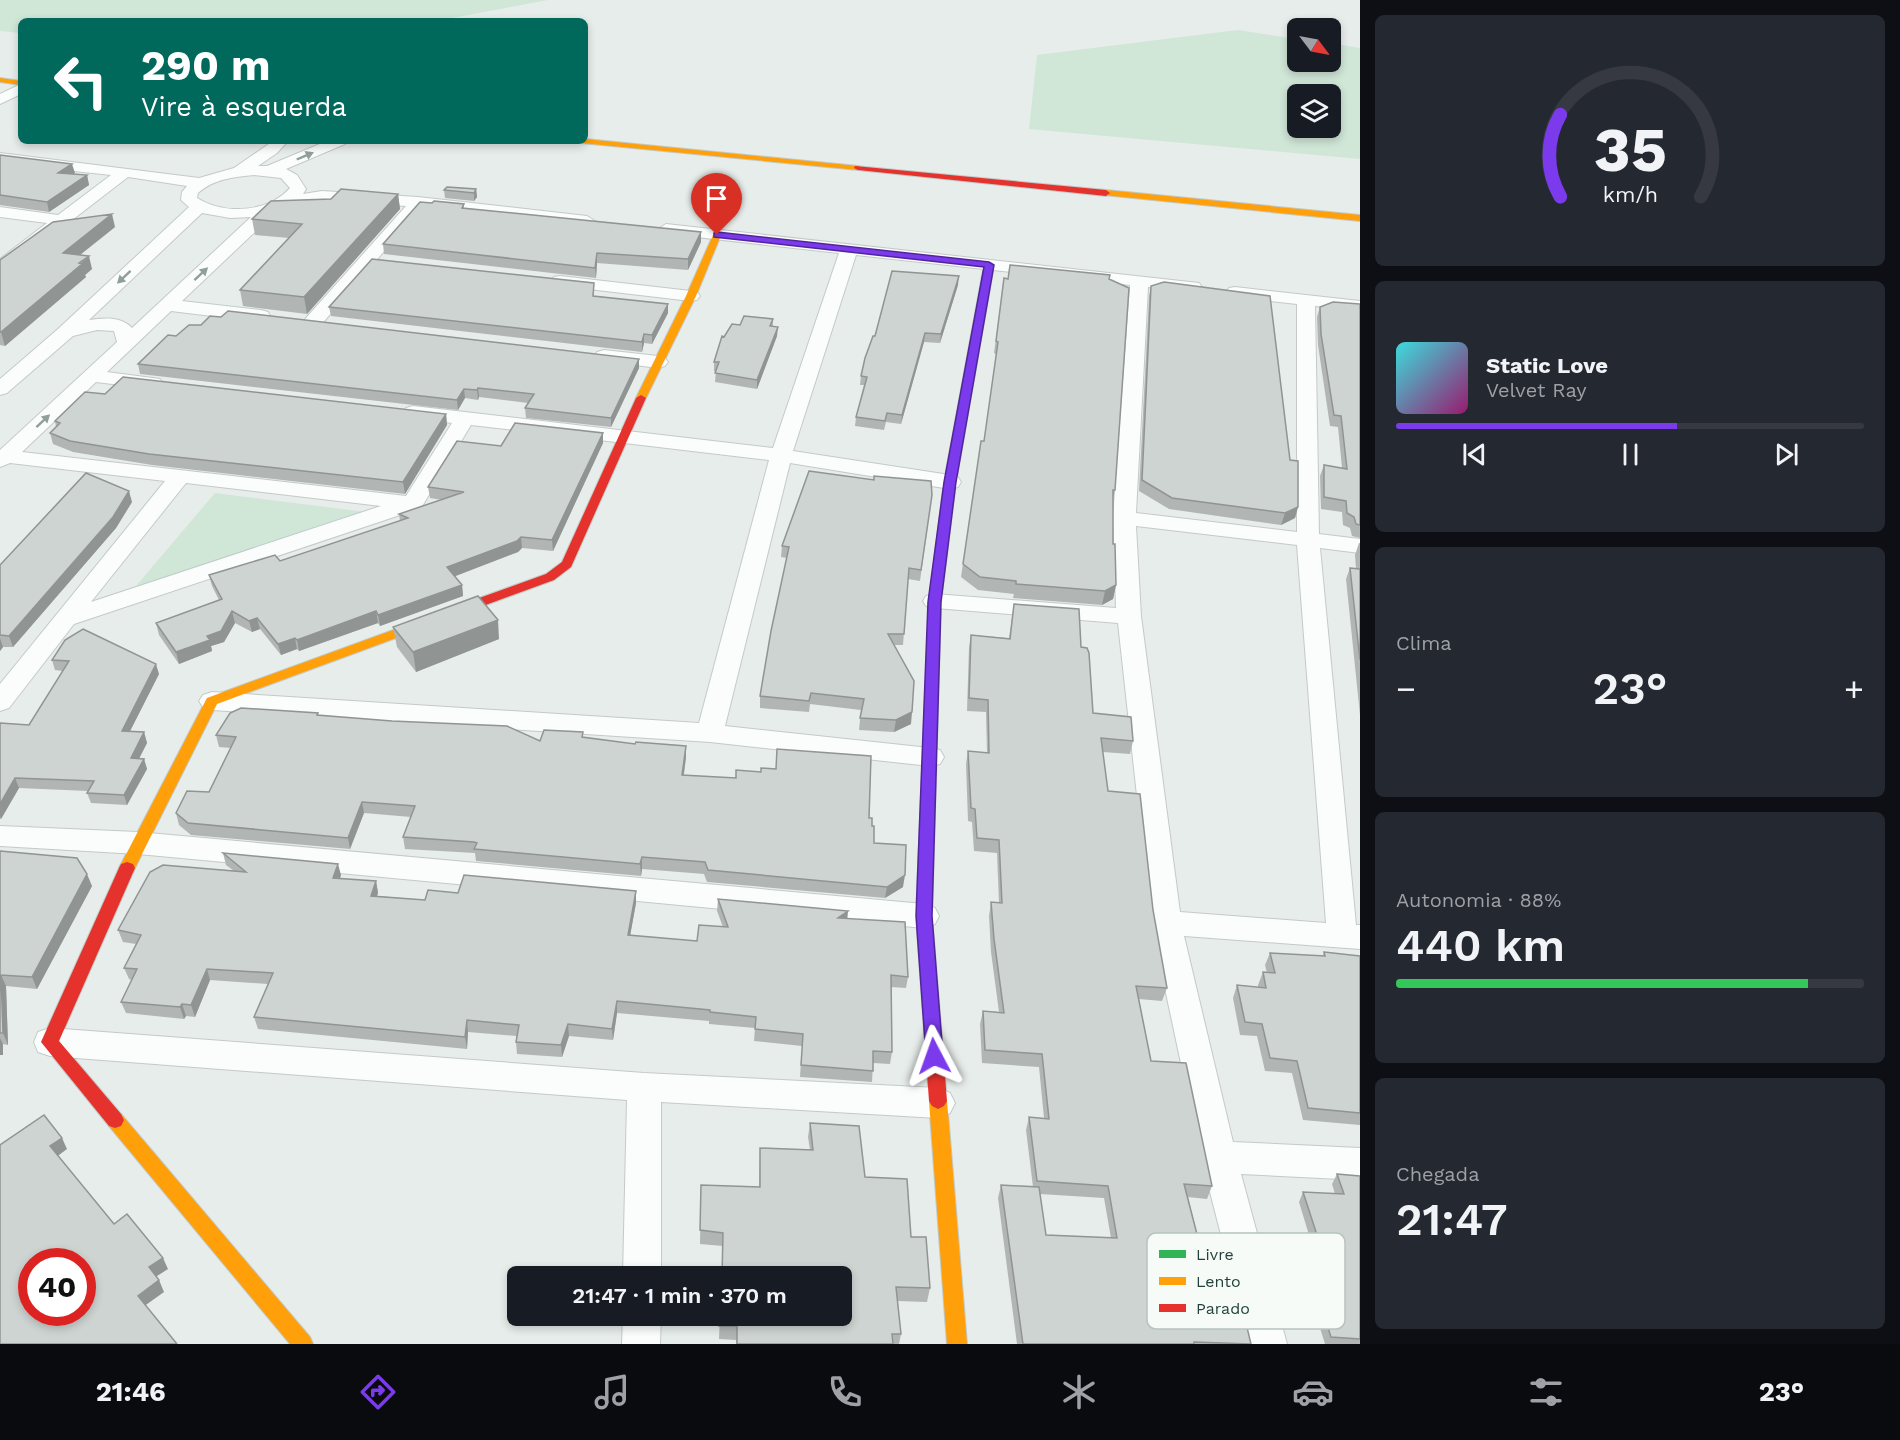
<!DOCTYPE html>
<html lang="pt">
<meta charset="utf-8">
<style>
body{margin:0;font-family:"Work Sans",sans-serif;background:#242831;color:#f1f3f6;height:100vh;display:flex;flex-direction:column;font-size:22px;white-space:nowrap}
*{box-sizing:border-box;margin:0}
p{font-size:20px;color:#9ea1a6}
.icon{flex:none;width:33px;height:33px;fill:none;stroke:currentColor;stroke-width:2;stroke-linecap:round;stroke-linejoin:round}
.map{position:relative;flex:1;overflow:hidden}
.details{display:flex;flex-direction:column;gap:15px;padding:15px;background:#0d0f14;width:540px}
.details>*{flex:none}
.guide{position:absolute;left:18px;top:18px;width:570px;height:126px;border-radius:9px;box-shadow:0 3px 9px #0003;background:#00695c;color:#fff;overflow:hidden}
.needle{width:39px;rotate:122deg}
.fabs{position:absolute;left:1287px;top:18px;display:grid;gap:12px}
.fabs a{display:grid;place-items:center;width:54px;height:54px;border-radius:9px;background:#171b24;box-shadow:0 3px 9px #0003;font-size:30px}
.speed{position:absolute;left:18px;top:1248px;display:flex;gap:12px;font-size:30px;font-weight:700;text-align:center}
.speed>*{display:grid;place-content:center;width:78px;height:78px;border-radius:50%;background:#171b24;box-shadow:0 3px 9px #0003;line-height:1}
.speed .limit{border:9px solid #d22;background:#fff;color:#111}
.pin{position:absolute;display:grid;place-items:center;width:51px;height:51px;color:#fff;margin:-62px -26px;border-radius:50% 50% 50% 0;rotate:-45deg;box-shadow:0 0 6px #0007}
.pin .icon{rotate:45deg}
.me{position:absolute;width:66px;margin:-33px;rotate:356deg;stroke-linejoin:round;filter:drop-shadow(0 0 4px #0008)}
.turn{display:flex;align-items:center;gap:21px;height:126px;padding:0 24px;font-size:27px}
.turn .icon{width:78px;height:78px;stroke-width:2.5}
.turn b{display:block;font-size:42px;line-height:51px}
.big{font-size:45px;font-weight:600;line-height:1.1}
.details .widget{flex:1;display:flex;flex-direction:column;justify-content:center;gap:9px;min-width:0;padding:0 21px;border-radius:9px;background:#242831}
.details .dial{align-items:center;gap:0}
.dial svg{height:156px;overflow:visible;fill:none;stroke:#363941;stroke-width:7;stroke-linecap:round;text-anchor:middle}
.dial text{fill:#f1f3f6;stroke:none}
.song{display:flex;align-items:center;gap:18px}
.cover{width:72px;height:72px;border-radius:9px;background:linear-gradient(135deg,hsl(180 70% 55%),hsl(320 70% 35%))}
.played{height:6px;border-radius:3px;background:linear-gradient(90deg,#7c3aed 60%,#363941 60%)}
.keys{display:flex;justify-content:space-around;direction:ltr}
.heat{display:flex;justify-content:space-between;align-items:center;font-size:33px;direction:ltr}
.charge{height:9px;border-radius:4px;background:linear-gradient(90deg,#34c759 88%,#363941 0)}
.trip{position:absolute;left:507px;top:1266px;width:345px;height:60px;border-radius:9px;background:#171b24;box-shadow:0 3px 9px #0003;font-weight:600;line-height:60px;text-align:center}
.tab-bar{display:flex;height:96px;justify-content:space-around;align-items:center;background:#090b0e;color:#9ea1a6}
.tab-bar .icon{width:42px;height:42px}
.tab-bar .active{color:#7c3aed}
.tab-bar b{font-size:27px;color:#f1f3f6}
main{display:flex;flex:1;min-height:0}
.map>svg:first-child{display:block}
</style>
<main>
<div class="map">
<svg width="1360" height="1344" viewBox="0 0 1360 1344">
<rect width="100%" height="100%" fill="#e7edea"/>
<path fill="#d0e6d7" fill-rule="evenodd" d="M0,0H548L436,21H21V33L0,31Z
M1238,30L1297,39L1298,62H1330L1331,43L1360,48V159L1029,129L1037,55ZM1330,94V128H1298V94Z
M215,493L374,513L136,586Z"/>
<g fill="none" stroke-linecap="round" stroke-linejoin="round">
<defs>
<path id="street" d="M21,84V94L0,104V94Z
M273,141H288L277,153L258,166H267L327,141H347L345,144L286,169L297,175L306,189L303,194L322,191L418,197L587,216L595,221L587,226L422,207L320,326H306L304,322L306,318L406,206L322,201L291,205L277,211L182,301L261,310L268,312L270,316L268,320L261,322L171,311L107,372L160,379L163,383L160,387L153,389L96,382L22,452L406,496L452,423L406,416L403,412L406,408L413,406L773,448L839,253L660,233L658,229L666,224L1199,283L1202,287L1199,291L1193,292L1148,287L1136,513L1297,532V304L1235,297L1229,296L1226,292L1229,288L1235,287L1360,301V311L1315,306L1319,534L1360,539V553L1320,548L1356,925H1360V949L1184,936L1233,1142L1360,1148V1180L1241,1174L1287,1344H1249L1201,1157L1151,923L1118,623L935,608L926,606L923,601L926,596L935,594L1116,608L1113,518L1130,285L856,255L793,451L950,475L958,477L961,482L958,487L950,489L790,463L725,726L930,748L940,750L944,757L940,764L930,766L710,742L212,710L203,707L199,701L203,695L212,692L699,723L769,460L471,425L421,508L74,624L9,708L0,711V684L165,481L10,463L0,467V450L117,342L114,331L97,330L73,336L7,393L0,395V379L58,329L189,207L181,200L182,192L187,186L128,177L6,271L0,272V259L47,223L0,217V207L58,215L111,175L0,163V153L199,178L234,168ZM254,175L281,178L290,188C268,213 224,215 197,198L198,193C214,179 233,177 254,175ZM202,213L230,218L251,217L132,328C121,316 104,318 89,320ZM186,483L381,506L91,602ZM1136,526L1297,545L1326,923L1180,912L1141,616Z
M560,276L691,291L697,292L700,296L697,300L691,301L554,285L551,281L554,277Z
M604,350L658,356L665,358L668,362L665,366L658,368L597,360L594,356L597,352Z
M0,826L138,832L924,904L935,908L939,916L935,924L924,928L138,854L0,846Z
M50,1028L644,1073L938,1088L950,1093L955,1103L950,1113L938,1118L661,1102V1276H623L627,1100L50,1056L38,1052L34,1042L38,1032Z
M623,1316H661L660,1344H622Z"/>
<path id="fast" d="M989,262L994,265L956,482L941,602L935,606L929,602L944,482L984,265Z"/>
<path id="slow" d="M0,78L21,81V85L0,82Z
M585,139L858,166L862,168L858,170L581,143L580,141H585Z
M1106,190L1360,215V221L1103,195L1102,193Z
M714,233L721,235L696,296L646,398L641,401L637,400L636,398L686,296Z
M448,610L453,611L454,614L453,617L217,704L133,872L127,874L121,872L119,868L207,698Z
M938,1093L944,1096L947,1101L967,1344H947L929,1101L932,1096Z
M115,1112L121,1114L310,1337L313,1344H290L109,1126L106,1120L109,1114Z"/>
<path id="jam" d="M855,166L1106,190L1110,193L1106,196L858,170L854,168Z
M641,395L646,398L571,567L554,580L453,617H443L442,614L443,611L546,574L562,562L636,398Z
M935,598L941,602L932,916L947,1101L944,1106L938,1109L932,1106L929,1101L916,916L929,602Z
M127,862L133,864L135,868L59,1041L121,1114L124,1120L121,1126L115,1128L109,1126L41,1042L119,868L121,864Z"/>
</defs>
<use href="#street" stroke="#c4cac8" stroke-width="2"/>
<use href="#fast" stroke="#c2cac7" stroke-width="2"/>
<use href="#slow" stroke="#c2cac7" stroke-width="2"/>
<use href="#jam" stroke="#c2cac7" stroke-width="2"/>
<use href="#street" fill="#fbfcfc" fill-rule="evenodd"/>
<use href="#fast" fill="#30b455" fill-rule="evenodd"/>
<use href="#slow" fill="#ff9f0a" fill-rule="evenodd"/>
<use href="#jam" fill="#e5322d" fill-rule="evenodd"/>
</g>
<path fill="#b1b6b5" fill-rule="evenodd" d="M0,155L75,173L73,174L87,175L89,185L49,212L0,205Z
M476,189L477,197L474,201L445,198L444,190Z
M398,194L400,209L307,314L243,306L240,290L289,238L255,235L252,219Z
M432,203L464,204V208L701,242L688,270L597,263L596,278L384,254L383,244Z
M115,227L80,255L92,269L85,275L86,277L5,346L0,345V260Z
M1004,278L1115,490L1113,499V544L1116,585L1113,599L1102,605L1013,598L1014,594L978,590L961,577L981,441H984L996,354L994,353Z
M594,283V296L668,313L652,344L644,343L642,352L331,316L329,307Z
M958,285L940,343L924,342L901,424L886,422L884,430L855,426L856,417L864,385H860L861,376L875,336Z
M1151,286L1298,507L1295,518L1281,525L1169,509L1139,491L1149,296Z
M1360,304V538L1352,536L1350,528L1343,525L1342,512L1321,509L1320,476L1324,465L1342,468L1338,427L1330,426L1318,345L1317,317L1320,307Z
M773,319V326L777,336L757,389L715,382L716,371H714V362L724,337L740,325Z
M138,364L639,368L611,427L526,418L525,408L528,403L479,397L478,400L465,398L458,410L140,374Z
M105,394L446,414L447,425L405,494L152,465L73,452L53,444L50,433L56,427L55,421Z
M603,443L553,551L522,548L518,552L454,576L462,585L463,596L380,626L378,623L299,651L297,649L281,655L260,629L252,632L235,623L224,642L211,646L212,651L179,664L159,635L156,623L219,600L212,586L209,575L280,561L400,521L399,514L442,500L430,498L428,487L501,446Z
M932,495L920,581L908,579L903,645H894L911,724L894,732L859,730L861,710L810,704L809,712L760,708V696L787,558L781,557L782,546Z
M132,502L116,528L13,647H3L0,651V565Z
M1359,543H1360V715L1346,579L1350,568L1356,569L1355,555Z
M1014,604L1081,647L1093,713L1133,741L1130,754L1103,752L1108,791L1153,910L1167,988L1162,1001L1139,999L1151,1061L1212,1186L1207,1199L1188,1197L1199,1242L1243,1294L1240,1300L1251,1344H1017L998,1198L1001,1185L1033,1187L1026,1130L1029,1117L1044,1118L1039,1067L982,1063L980,1024L983,1011L999,1012L991,952L989,916L991,902L999,903L997,853L974,851L972,822L968,821L966,764L968,751L987,753L986,712L967,711L969,647L971,635L1009,638ZM1040,1194L1104,1198L1111,1238L1046,1235Z
M393,627L499,639L416,672L397,647Z
M65,640L159,674L130,731L144,732L147,743L139,759H144L147,769L127,805L91,803L87,793L88,791L19,788L1,819H0V723L29,725L63,671L55,670L52,660Z
M318,713L319,716L540,741L583,737L635,744L686,746V757L684,775L869,818L872,826L874,843L903,887L885,898L707,882L704,874L642,869L641,876L476,861L475,853L405,849L403,837L411,817L364,813L350,849L191,835L179,825L176,813L209,792L231,748L219,747L216,735Z
M0,851L92,886L37,989L6,986L8,1045L3,1044V1055H0Z
M223,853L341,875L340,879L376,881L378,893L377,896L425,900L458,893L636,891V903L630,936L697,941L723,927L717,911L718,899L848,918L908,977L906,988L891,987L892,1052L890,1064L873,1063L872,1082L800,1077L802,1046L754,1041L755,1028L709,1024V1021L617,1013L613,1040L569,1036L562,1057L517,1054L516,1042L517,1036L468,1032L467,1049L258,1029L254,1017L268,984L210,980L195,1017L186,1016L184,1019L126,1013L121,1002L132,980L129,979L124,968L136,944L123,942L118,930L234,871L226,865Z
M1324,952L1360,1113V1125L1303,1120L1292,1073L1265,1071L1257,1036L1240,1035L1233,998L1237,985L1258,987V985L1263,972L1267,973L1265,965L1270,953L1323,956Z
M810,1123L865,1177L911,1237L930,1288L927,1302L897,1301L901,1334L899,1344H736V1340L719,1339L723,1246L700,1244L701,1185L759,1187L760,1148L810,1150L808,1137Z
M1337,1174L1360,1176V1344H1325L1316,1315L1319,1310L1300,1245L1304,1235H1309L1299,1202L1303,1192L1335,1194L1332,1184Z"/>
<path fill="#909493" d="M72,164L75,173L61,183L58,173Z
M87,175L89,185L49,212L47,202Z
M476,189L477,197L474,201V193Z
M398,194L400,209L307,314L304,297Z
M112,214L115,227L66,266L63,253Z
M701,232V242L688,270V259Z
M597,253V263L596,278L595,268Z
M89,256L92,269L85,275L86,277L5,346L1,332Z
M959,276L958,285L940,343L941,334Z
M668,304V313L652,344V335Z
M778,327L777,336L757,389V380Z
M925,333L924,342L901,424L902,415Z
M644,334V343L642,352V342Z
M639,359V368L611,427V418Z
M478,388L479,397L478,400L477,390Z
M464,389L465,398L458,410L457,400Z
M446,414L447,425L405,494L403,482Z
M603,433V443L553,551L552,540Z
M129,491L132,502L116,528L13,647L9,636Z
M1298,507L1295,518L1281,525L1285,513Z
M521,537L522,548L518,552L448,579L447,567Z
M462,585L463,596L380,626L378,615Z
M1116,585L1113,599L1102,605L1105,591Z
M232,611L235,623L224,642L211,646L212,651L179,664L176,652L207,636Z
M376,611L378,623L299,651L297,640Z
M257,618L260,629L252,632L249,621Z
M498,620L499,639L416,672L413,652Z
M0,638L3,647L0,651Z
M295,638L297,649L281,655L278,644Z
M156,664L159,674L125,741L122,731Z
M912,712L911,724L894,732L896,720Z
M144,732L147,743L134,768L131,758Z
M686,746V757L682,786V775Z
M144,759L147,769L127,805L124,795Z
M15,778L19,788L1,819L0,816V804Z
M362,802L364,813L350,849L348,838Z
M642,857V869L641,876L640,864Z
M338,864L341,875L335,890L333,878Z
M87,874L92,886L37,989L32,977Z
M905,875L903,887L885,898L887,887Z
M376,881L378,893L373,907L371,896Z
M636,891V903L628,947V935Z
M848,911L847,923L838,918Z
M207,969L210,980L195,1017L191,1005Z
M1,975L6,986L8,1045L3,1033Z
M617,1001V1013L613,1040L612,1029Z
M182,1004L186,1016L184,1019L180,1007Z
M467,1020L468,1032L467,1049L465,1037Z
M568,1024L569,1036L562,1057L561,1045Z
M0,1038L3,1044V1055H0Z
M62,1138L67,1149L55,1158L50,1146Z
M163,1258L168,1269L154,1278L149,1267Z
M159,1280L164,1292L143,1307L138,1296Z"/>
<path fill="#ced4d2" stroke="#909493" stroke-width="1.5" fill-rule="evenodd" d="M0,155L72,164L58,173L87,175L47,202L0,195Z
M447,187L476,189L474,193L444,190Z
M341,189L398,194L304,297L240,290L302,224L252,219L271,201L331,199Z
M434,201L464,204L462,208L701,232L688,259L597,253L595,268L383,244L420,202L432,203Z
M112,214L63,253L89,256L79,263L82,264L1,332H0V260L53,222Z
M372,259L594,283L593,296L668,304L652,335L644,334L642,342L329,307Z
M1010,265L1110,275L1109,279L1129,288L1115,490H1113V544H1115L1116,585L1105,591L1016,584V581L980,577L963,564L981,441H984L998,342L996,341L1004,278L1008,279Z
M892,271L959,276L941,334L925,333L902,415L887,413L885,421L856,417L867,377L861,376L865,358L873,336H875Z
M1164,282L1270,296L1290,460L1298,461V507L1285,513L1172,498L1142,480L1151,286Z
M1333,302L1360,304V525L1356,524L1354,517L1347,513L1346,501L1324,497V465L1347,469L1341,416L1334,415L1321,334L1320,307Z
M228,311L639,359L611,418L525,408L534,394L478,388L477,390L464,389L457,400L138,364L168,335L176,336L189,325H201L210,316L221,317Z
M744,316L773,319L770,326L778,327L757,380L715,373L719,362H714L722,336L724,337L732,324L740,325Z
M123,377L446,414L403,482L149,454L70,441L50,433L60,423L55,421L85,392L105,394Z
M515,423L603,433L552,540L521,537L517,541L447,567L462,585L378,615L376,611L297,640L295,638L278,644L257,618L249,621L232,611L221,631L207,636L210,640L176,652L156,623L222,599L209,575L275,555L280,561L408,518L399,514L464,492L428,487L457,441L501,446Z
M809,471L874,480V476L931,481L932,495L921,570L909,568L904,634H888L914,681L912,712L896,720L860,718L864,699L811,693L809,701L760,696L771,631L789,547L782,546Z
M86,473L129,491L113,517L9,636L0,635V565Z
M1350,568L1360,569V660Z
M478,596L498,620L413,652L393,627Z
M1014,604L1079,609L1081,647L1087,648L1089,653L1093,713L1131,717L1133,741L1101,738L1108,791L1140,794L1153,910L1167,988L1136,986L1151,1061L1186,1063L1212,1186L1184,1184L1199,1242L1230,1243L1243,1294H1239L1251,1344L1194,1342V1344H1023L1001,1185L1039,1187L1046,1235L1117,1238L1108,1186L1037,1181L1029,1117L1049,1119L1042,1054L985,1050L983,1011L1004,1013L994,939L991,902L1002,903L999,840L977,838L975,809L971,808L968,751L989,753L988,700L969,698L971,635L1010,639Z
M83,629L156,664L122,731L144,732L131,758L144,759L124,795L87,793L94,781L15,778L0,804V723L29,725L69,661L52,660L65,640Z
M241,708L318,713L317,715L392,721L507,726L540,741L544,730L583,732L582,737L635,744L636,742L686,746L682,775L736,778V770L761,772V768L776,769L777,749L871,756L869,818H872V826H874V843L906,845L905,875L887,887L708,870L705,862L642,857L640,864L474,849L477,843L474,842L403,837L415,806L362,802L348,838L188,823L176,813L187,791L209,792L236,737L216,735L230,713Z
M0,851L77,858L87,874L32,977L1,975L3,1033H0Z
M223,853L338,864L333,878L376,881L371,896L425,900L428,890L458,893L464,875L636,891L628,935L697,941L699,925L728,927L718,899L848,911L838,918L905,922L908,977L891,975L892,1052L873,1051V1071L801,1065L803,1034L755,1029L756,1017L710,1012V1010L617,1001L612,1029L568,1024L561,1045L516,1042L519,1025L467,1020L465,1037L254,1017L273,973L207,969L191,1005L182,1004L180,1007L121,1002L137,969L124,968L141,935L118,930L150,872L163,865L246,872Z
M1324,952L1360,956V1113L1308,1108L1297,1061L1270,1058L1262,1024L1245,1022L1237,985L1266,988L1263,972L1275,973L1270,953L1325,956Z
M44,1115L62,1138L50,1146L114,1224L127,1214L163,1258L149,1267L159,1280L138,1296L177,1344H0V1145ZM32,1262H82V1312H32Z
M810,1123L859,1126L865,1177L907,1179L911,1237H926L930,1288L896,1287L901,1334H892L893,1344H737V1326H719L720,1316H842V1276H722L723,1233L700,1230L701,1185L760,1187V1148L813,1150Z
M1337,1174L1360,1176V1339L1331,1337L1321,1306H1325L1304,1235H1317L1303,1192L1344,1194Z"/>
<defs><path id="oneway-solid" d="M-6-.8H1V-3.2L6.5 0L1 3.2V.8H-6Z" transform="scale(1.5)"/></defs>
<g fill="#8e9f9c">
<use href="#oneway-solid" transform="translate(305 156) rotate(-23)"/>
<use href="#oneway-solid" transform="translate(201 274) rotate(-43)"/>
<use href="#oneway-solid" transform="translate(124 277) rotate(137)"/>
<use href="#oneway-solid" transform="translate(43 421) rotate(-43)"/>
</g>
<path fill="#7c3aed" stroke="#51269a" stroke-width="1.5" d="M717,232L989,262L994,265L956,482L941,602L932,916L943,1056L941,1061L934,1063L928,1061L926,1056L916,916L928,602L944,482L984,267L714,237V233Z"/>
<rect x="1147" y="1233" width="198" height="96" rx="9" fill="#f6fbf8" stroke="#b6c4bf" stroke-width="1.5"/>
<rect x="1159" y="1250" width="27" height="8" fill="#30b455"/>
<rect x="1159" y="1277" width="27" height="8" fill="#ff9f0a"/>
<rect x="1159" y="1304" width="27" height="8" fill="#e5322d"/>
<g font-size="16" fill="#22423b">
<text x="1196" y="1260">Livre</text>
<text x="1196" y="1287">Lento</text>
<text x="1196" y="1314">Parado</text>
</g>
</svg>
<div class="fabs">
<a><svg class="needle" viewBox="-14 -14 28 28"><path d="M0-13l5 13h-10z" fill="#e53935"/><path d="M0 13l5-13h-10z" fill="#9ea1a6"/></svg></a>
<a><svg class="icon" aria-label="layers" viewBox="0 0 24 24"><path d="M12 4l9 5-9 5-9-5zM3 14l9 5 9-5"/></svg></a>
</div>
<div class="speed"><div class="limit">40</div></div>
<div class="pin" style="left:717px;top:235px;background:#d93025"><svg class="icon" aria-label="arrive" viewBox="0 0 24 24"><path d="M6 21V4h12l-3 4 3 4H6"/></svg></div>
<svg class="me" style="left:934px;top:1056px" viewBox="-20 -20 40 40"><path d="M0-17L14 15 0 8-14 15z" fill="#7c3aed" stroke="#fff" stroke-width="4"/></svg>
<div class="trip">21:47 · 1 min · 370 m</div>
<div class="guide">
<div class="turn"><svg class="icon" aria-label="left" viewBox="0 0 24 24"><path d="M17 20v-9H6M10 6l-5 5 5 5"/></svg><div><b>290 m</b>Vire à esquerda</div></div>
</div>
</div>
<section class="details">
<div class="widget dial"><svg viewBox="0 0 100 80">
<path d="M14 69A42 42 0 1 1 86 69"/>
<path d="M14 69A42 42 0 0 1 14 27" stroke="#7c3aed"/>
<text x="50" y="56" font-size="32" font-weight="700">35</text>
<text x="50" y="72" font-size="11">km/h</text>
</svg></div>
<div class="widget">
<div class="song"><i class="cover"></i><div><b>Static Love</b><p>Velvet Ray</p></div></div>
<div class="played"></div>
<div class="keys"><svg class="icon" aria-label="previous" viewBox="0 0 24 24"><path d="M18 5L8 12l10 7zM5 5v14"/></svg><svg class="icon" aria-label="pause" viewBox="0 0 24 24"><path d="M8 5v14M16 5v14"/></svg><svg class="icon" aria-label="next" viewBox="0 0 24 24"><path d="M6 5l10 7-10 7zM19 5v14"/></svg></div>
</div>
<div class="widget"><p>Clima</p>
<div class="heat"><a>−</a><b class="big">23°</b><a>+</a></div>
</div>
<div class="widget"><p>Autonomia · 88%</p><b class="big">440 km</b><div class="charge"></div></div>
<div class="widget"><p>Chegada</p><b class="big">21:47</b></div>
</section>
</main>
<nav class="tab-bar">
<b>21:46</b>
<svg class="icon active" aria-label="directions" viewBox="0 0 24 24"><path d="M12 3l9 9-9 9-9-9zM9 14v-3h6M13 9l2 2-2 2"/></svg>
<svg class="icon" aria-label="music" viewBox="0 0 24 24"><path d="M9 18V5l10-2v13"/><circle cx="6" cy="18" r="3"/><circle cx="16" cy="16" r="3"/></svg>
<svg class="icon" aria-label="phone" viewBox="0 0 24 24"><path d="M5 4h4l2 5-3 2q2 4 5 5l2-3 5 2v4C11 20 4 13 5 4z"/></svg>
<svg class="icon" aria-label="climate" viewBox="0 0 24 24"><path d="M12 3v18M4 7l16 10M4 17L20 7"/></svg>
<svg class="icon" aria-label="car" viewBox="0 0 24 24"><path d="M5 17H2v-5l4-1 3-4h7l3 4 3 1v5h-3M9 17h6M6 11h13"/><circle cx="7" cy="17" r="2"/><circle cx="17" cy="17" r="2"/></svg>
<svg class="icon" aria-label="filters" viewBox="0 0 24 24"><path d="M4 7h16M4 17h16"/><circle cx="9" cy="7" r="2"/><circle cx="15" cy="17" r="2"/></svg>
<b>23°</b>
</nav>
